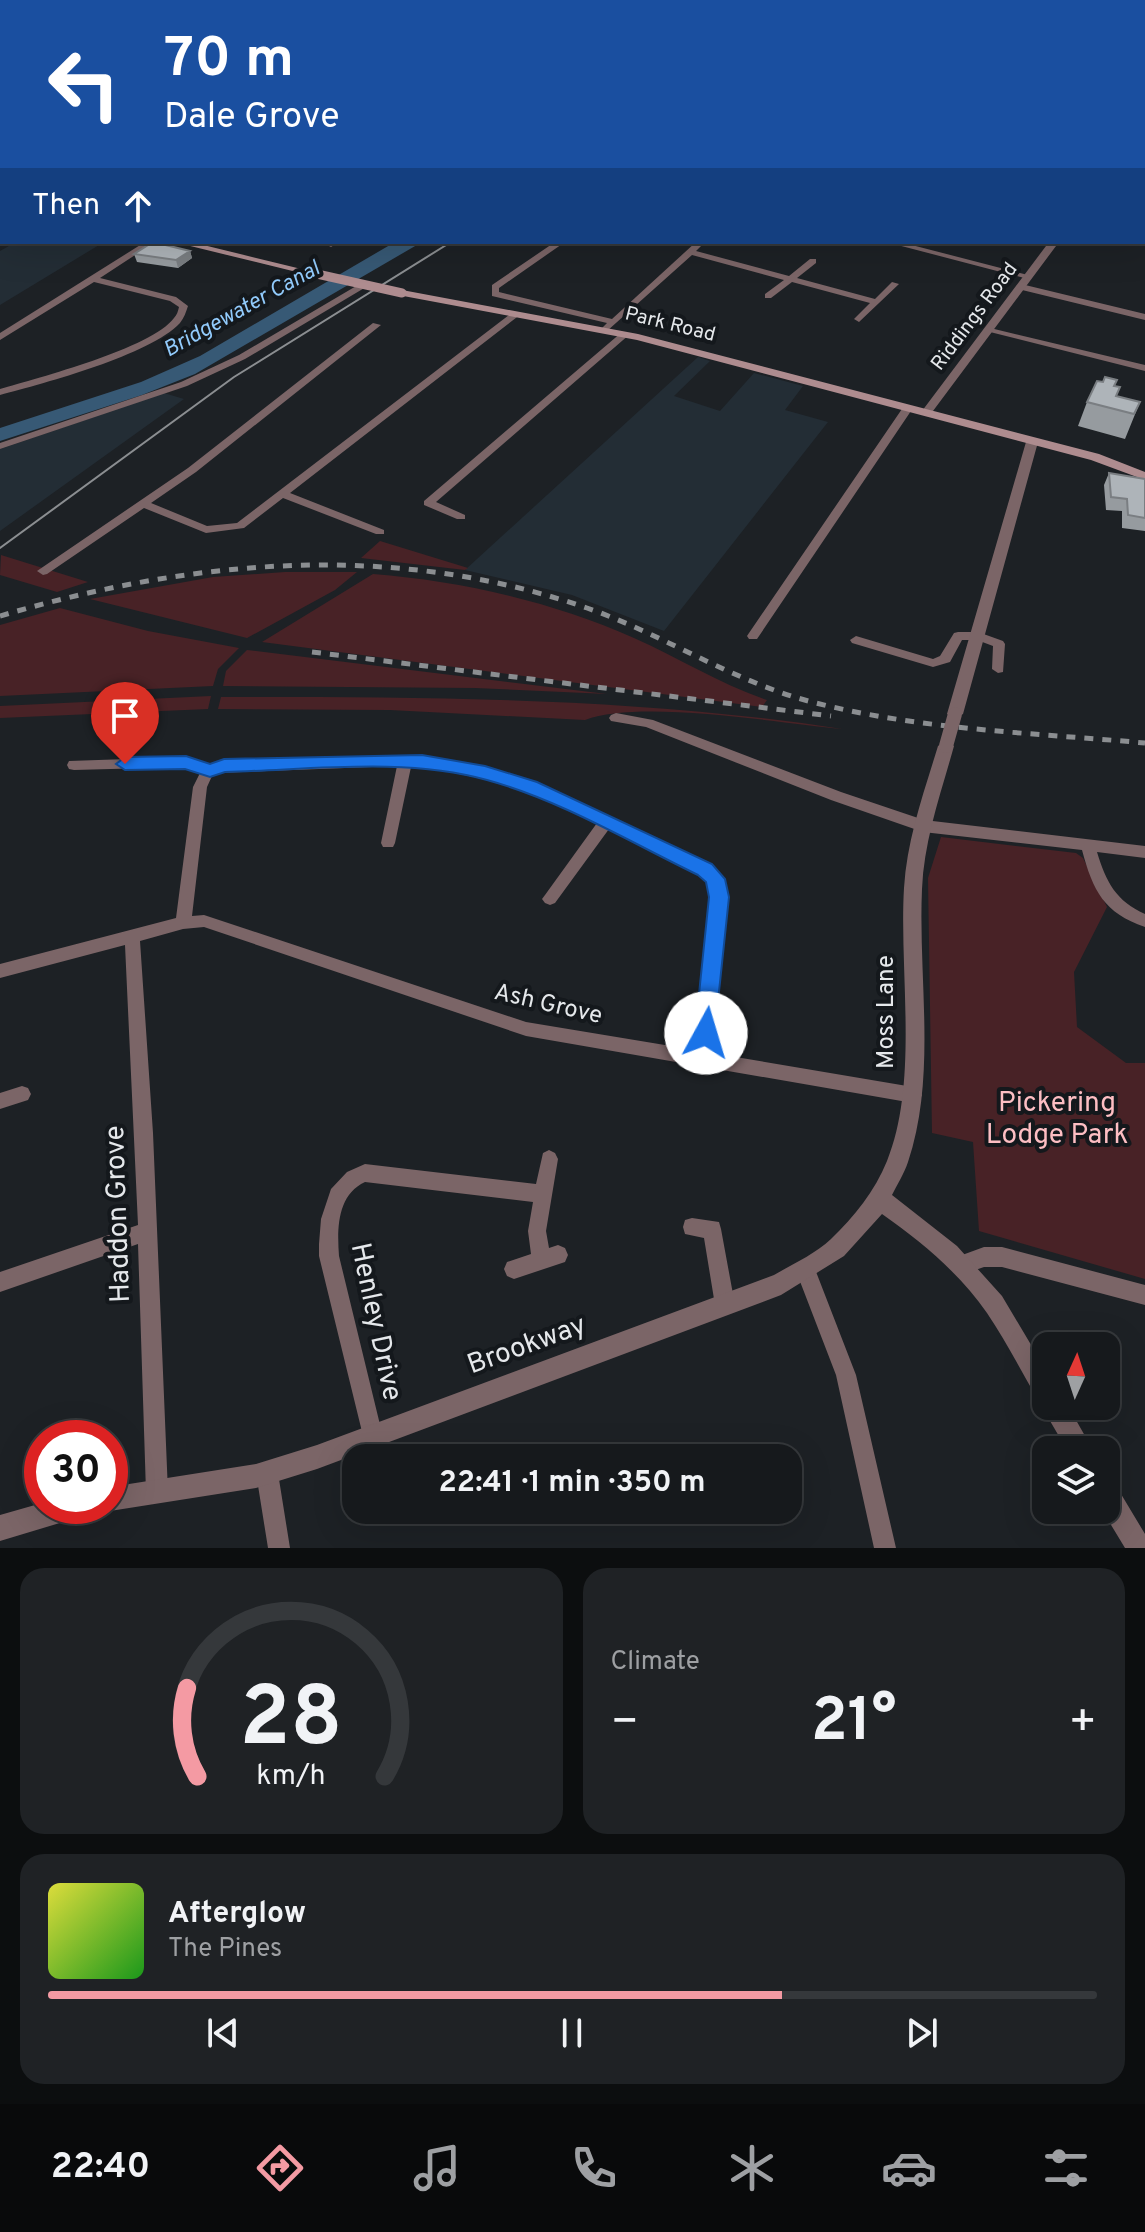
<!DOCTYPE html>
<meta charset="utf-8">
<style>
body{margin:0;font-family:Overpass,sans-serif;background:#1f2225;color:#f1f3f6;height:100vh;display:flex;flex-direction:column;font-size:30px;white-space:nowrap}
*{box-sizing:border-box;margin:0}
p{font-size:26px;color:#9ea0a3}
.icon{flex:none;width:44px;height:44px;fill:none;stroke:currentColor;stroke-width:2;stroke-linecap:round;stroke-linejoin:round}
.map{position:relative;height:1548px;overflow:hidden}
.sheet{display:flex;flex-direction:column;gap:20px;padding:20px;background:#0c0e0f;flex:1}
.sheet>*{flex:none}
.guide{position:absolute;left:0px;top:0px;width:1146px;height:244px;box-shadow:0 8px 32px #0002,0 0 0 2px #35383b;background:#1a4fa0;color:#fff;overflow:hidden}
.needle{width:52px;rotate:3deg}
.fabs{position:absolute;left:1032px;top:1332px;display:grid;gap:16px}
.fabs a{display:grid;place-items:center;width:88px;height:88px;border-radius:16px;background:#16191c;box-shadow:0 8px 32px #0002,0 0 0 2px #35383b;font-size:40px}
.speed{position:absolute;left:24px;top:1420px;display:flex;gap:16px;font-size:40px;font-weight:700;text-align:center}
.speed>*{display:grid;place-content:center;width:104px;height:104px;border-radius:50%;background:#16191c;box-shadow:0 8px 32px #0002,0 0 0 2px #35383b;line-height:1}
.speed .limit{border:12px solid #d22;background:#fff;color:#111}
.pin{position:absolute;display:grid;place-items:center;width:68px;height:68px;color:#fff;margin:-82px -34px;border-radius:50% 50% 50% 0;rotate:-45deg;box-shadow:0 0 8px #0007}
.pin .icon{rotate:45deg}
.me{position:absolute;width:88px;margin:-44px;rotate:6deg;stroke-linejoin:round;filter:drop-shadow(0 0 6px #0008)}
.turn{display:flex;align-items:center;gap:28px;height:168px;padding:0 32px;font-size:36px}
.turn .icon{width:104px;height:104px;stroke-width:2.5}
.turn b{display:block;font-size:56px;line-height:68px}
.then{display:flex;align-items:center;height:76px;padding:0 32px;background:#0003;gap:16px;font-size:30px}
.big{font-size:60px;font-weight:700;line-height:1.1}
.sheet .tile{flex:1;display:flex;flex-direction:column;justify-content:center;gap:12px;min-width:0;padding:0 28px;border-radius:24px;background:#1f2225}
.sheet .dial{align-items:center;gap:0}
.dial svg{height:208px;overflow:visible;fill:none;stroke:#35383b;stroke-width:7;stroke-linecap:round;text-anchor:middle}
.dial text{fill:#f1f3f6;stroke:none}
.song{display:flex;align-items:center;gap:24px}
.cover{width:96px;height:96px;border-radius:12px;background:linear-gradient(135deg,hsl(60 70% 55%),hsl(120 70% 35%))}
.played{height:8px;border-radius:4px;background:linear-gradient(90deg,#f49aa3 70%,#35383b 70%)}
.keys{display:flex;justify-content:space-around;direction:ltr}
.heat{display:flex;justify-content:space-between;align-items:center;font-size:44px;direction:ltr}
.sheet .tiles{flex:1;display:grid;gap:20px;grid-template-columns:1fr 1fr}
.tile:last-child{grid-column:span 2}
.trip{position:absolute;left:342px;top:1444px;width:460px;height:80px;border-radius:24px;background:#16191c;box-shadow:0 8px 32px #0002,0 0 0 2px #35383b;font-weight:700;line-height:80px;text-align:center}
.menu{display:flex;height:128px;justify-content:space-around;align-items:center;background:#090a0b;color:#9ea0a3}
.menu .icon{width:56px;height:56px}
.menu .selected{color:#f49aa3}
.menu b{font-size:36px;color:#f1f3f6}
.map>svg:first-child{display:block}
</style>
<div class="map">
<svg width="1145" height="1548" viewBox="0 0 1145 1548">
<rect width="100%" height="100%" fill="#1d2125"/>
<path fill="#232d35" d="M16,242H104L0,305V251Z
M698,357L710,361L674,396L720,411L754,373L803,386L785,410L828,422L664,631L572,595L465,570Z
M164,393L184,399L0,531V449Z"/>
<path fill="#482226" d="M380,541L468,568L465,570L361,558Z
M1,555L88,582L57,592L0,575Z
M285,572H357L335,590L247,638L90,599L213,577Z
M373,574C462,581 553,602 634,638C679,658 720,684 767,700L762,707L262,642Z
M60,608L148,631L239,648L218,669L213,686L0,696V625Z
M247,650L607,694L475,688L223,686L226,671Z
M211,696L208,709L0,718V706Z
M221,697C429,697 636,697 842,729C778,723 641,699 585,720L390,710L218,709Z
M941,837L1076,853L1083,858L1107,907L1074,972L1077,1027L1126,1063H1145V1279L979,1231L973,1142L932,1133L928,878Z"/>
<path fill="#375975" d="M395,242H422L195,374L142,395L0,441V428L141,382L200,356Z"/>
<g fill="none" stroke-linecap="round" stroke-linejoin="round">
<path stroke="#375975" stroke-width="2" d="M1110,2L1118,0"/>
<path fill="#7b6567" fill-rule="evenodd" d="M97,0H103L96,2Z
M1144,8H1145V12H1144Z
M0,9H2V13H0Z
M0,30H2V34H0Z
M1144,51H1145V55H1144Z
M1144,76H1145V80H1144Z
M0,95H2L0,100Z
M1144,108H1145V112H1144Z
M0,123H2V127H0Z
M0,150H2L0,155Z
M1144,202H1145V207H1144Z
M145,242H155L100,278L176,297L188,306C186,312 184,318 180,323C150,355 45,383 0,395V389C38,378 152,348 174,318C177,315 178,311 179,307L170,301L94,282L0,340V333Z
M330,242H339L331,247L327,245Z
M555,242H565L499,288V292L612,319L696,242H705L696,251L789,276L810,259H816V263L797,278L875,299L892,282L899,284L859,322L854,319L870,303L792,282L771,298H765V294L784,280L692,255L607,331L602,328L607,323L492,296V285Z
M886,242H900L1032,276L1028,279Z
M363,282L366,283V287L245,359L187,386L0,449V443L181,382L239,355Z
M1021,284L1145,314V320L1018,289L1017,287Z
M513,312L521,314L290,493L384,530V534H376L283,498L244,528L206,533L144,508L47,574L43,575L37,571L188,468L373,323L381,325L196,472L151,503L207,526L237,523Z
M986,327L1145,365V371L986,331Z
M622,332L630,334L436,502L465,515V519H457L424,505V501Z
M908,405L913,408L757,639H749L747,636L749,633L904,406Z
M958,632H978L1003,641L1005,644L1003,672L998,673L992,669L993,646L977,640H962L950,662L933,667L852,643L850,640L856,636L933,659L940,656L954,633Z
M616,713L653,720L841,792L924,820L1145,846V858L1097,852C1106,882 1116,901 1145,914V927C1104,913 1093,891 1082,850L923,832L831,800L646,727L611,721L609,718L611,715Z
M405,756C432,758 458,761 484,768C564,788 637,830 710,866L722,879L727,897L712,1053L913,1087L919,1089L922,1095L919,1101L913,1103L526,1036L204,927L183,929L140,941L153,1133L168,1492L165,1500L157,1503L149,1500L146,1492L138,1244L0,1292V1272L138,1225L125,945L0,978V964L176,918L193,787L200,773L185,767L74,770L69,769L67,765L69,761L186,757L208,765L214,763ZM397,766L381,843L383,847H393L395,843L411,767C477,773 538,793 597,823L545,895L542,899L545,903L550,905L555,903L609,829L700,874L710,885L711,897L695,1050L526,1022L204,915L192,916L207,787L212,776L217,773Z
M22,1086L28,1088L31,1094L28,1100L0,1109V1093Z
M549,1150L555,1153L558,1159L546,1231L549,1248L558,1245L565,1248L568,1255L565,1262L514,1279L507,1276L504,1269L507,1262L531,1254L528,1231L533,1202L365,1182C337,1195 337,1229 339,1256L383,1437L379,1444L372,1448L365,1444L319,1256V1244L321,1219L331,1189L347,1172L365,1164L536,1184L543,1153Z
M692,1218L719,1222L721,1229L735,1305L732,1312L725,1315L718,1312L715,1305L704,1238L685,1234L683,1227L685,1220Z
M984,1247H1002L1145,1285V1305L1002,1267H984L961,1275L954,1272L951,1265L954,1258Z
M806,1261L813,1264L856,1375L896,1548H874L836,1375L796,1271L799,1264Z
M267,1462L275,1465L278,1473L290,1548H268L256,1473L259,1465Z"/>
<path fill="#7b6567" fill-rule="evenodd" d="M1144,148H1145V154H1144Z
M1049,242H1059L930,415H922V411Z
M1032,438L1038,442L963,714L955,719L947,714L1026,442Z
M946,740L954,746C941,793 924,840 922,889C918,979 937,1075 908,1162C904,1174 897,1185 892,1195L957,1246L1002,1296L1046,1370V1406H1068L1093,1450H1067L1046,1414L1043,1403L1038,1400C1021,1371 1006,1341 987,1313C959,1273 922,1242 882,1214L844,1256L781,1295L317,1469L256,1488L110,1511L101,1508L110,1506V1487L256,1464L317,1445L774,1275C793,1264 815,1254 831,1239C854,1217 875,1191 887,1161C919,1082 899,972 904,888C907,839 924,792 938,746Z
M1106,1481L1115,1484L1145,1534V1548H1125L1102,1510H1106Z
M42,1503V1506H86L82,1515L73,1519L0,1541V1515Z"/>
<path fill="#ae8c8f" fill-rule="evenodd" d="M0,196H2V202H0Z
M174,242H191L322,274L317,277Z
M402,290L638,334L1099,454L1145,472V480L1091,460L637,340L398,295L397,293Z"/>
<path fill="#e9b8bc" fill-rule="evenodd" d="M0,58H2V64H0Z"/>
<path stroke="#8b8e91" stroke-width="2" d="M838,2L841,0
M0,548L234,377L451,242"/>
<path stroke="#8b8e91" stroke-width="5" stroke-dasharray="9 9" stroke-linecap="butt" d="M0,616C194,559 393,541 587,608C665,635 735,683 816,703C923,730 1035,733 1145,743
M312,652L831,716"/>
<path stroke="#7b6567" stroke-width="14" d="M946,746L955,714"/>
<path stroke="#ae8c8f" stroke-width="9" d="M317,274L402,293"/>
</g>
<path fill="#969b9f" d="M190,251L192,258L178,268L137,262L134,254Z
M1115,386L1117,396L1140,402L1125,439L1078,426L1087,402Z
M1109,473L1145,479V531L1122,528V511L1106,510L1104,485Z"/>
<path fill="#7a7e82" d="M190,251L192,258L178,268L176,260Z"/>
<path fill="#aeb4b9" stroke="#7a7e82" stroke-width="2" d="M153,242L190,251L176,260L134,254Z
M1105,377L1117,380L1114,386L1120,387L1116,396L1140,402L1134,414L1087,402L1097,381L1103,382Z
M1109,473L1145,479V518L1128,515L1127,499L1111,497Z"/>
<path fill="#1a73e8" stroke="#114b97" stroke-width="2" d="M422,755L485,766L537,782L712,864L725,879L729,897L714,1039L706,1042L698,1039L695,1033L709,897L706,882L698,875C630,842 560,800 487,780C404,757 310,770 225,772L210,777L185,769L125,770L116,764L125,757L186,756L210,764L224,759Z"/>
<g text-anchor="middle" dominant-baseline="central" stroke-width="8" stroke-linejoin="round" paint-order="stroke">
<g font-size="20" fill="#e5e8eb" stroke="#14181c">
<text transform="translate(975 317) rotate(-53)">Riddings Road</text>
<text transform="translate(670 325) rotate(14)">Park Road</text>
</g>
<g font-size="22" font-style="italic" fill="#92cbfc" stroke="#14181c">
<text transform="translate(242 310) rotate(-29)">Bridgewater Canal</text>
</g>
<g font-size="24" fill="#e5e8eb" stroke="#14181c">
<text transform="translate(548 1005) rotate(13)">Ash Grove</text>
<text transform="translate(887 1012) rotate(-90)">Moss Lane</text>
</g>
<g font-size="28" fill="#fdbec3" stroke="#14181c">
<text x="1057" y="1104">Pickering<tspan x="1057" dy="32">Lodge Park</tspan></text>
</g>
<g font-size="28" fill="#e5e8eb" stroke="#14181c">
<text transform="translate(119 1214) rotate(-92)">Haddon Grove</text>
<text transform="translate(375 1322) rotate(78)">Henley Drive</text>
<text transform="translate(527 1346) rotate(-20)">Brookway</text>
</g>
</g>
</svg>
<div class="fabs">
<a><svg class="needle" viewBox="-14 -14 28 28"><path d="M0-13l5 13h-10z" fill="#e53935"/><path d="M0 13l5-13h-10z" fill="#9ea0a3"/></svg></a>
<a><svg class="icon" aria-label="layers" viewBox="0 0 24 24"><path d="M12 4l9 5-9 5-9-5zM3 14l9 5 9-5"/></svg></a>
</div>
<div class="speed"><div class="limit">30</div></div>
<div class="pin" style="left:125px;top:764px;background:#d93025"><svg class="icon" aria-label="arrive" viewBox="0 0 24 24"><path d="M6 21V4h12l-3 4 3 4H6"/></svg></div>
<svg class="me" style="left:706px;top:1033px" viewBox="-20 -20 40 40"><circle r="19" fill="#fff"/><path d="M0-13L10 11 0 6-10 11z" fill="#1a73e8"/></svg>
<div class="trip">22:41 · 1 min · 350 m</div>
<div class="guide">
<div class="turn"><svg class="icon" aria-label="left" viewBox="0 0 24 24"><path d="M17 20v-9H6M10 6l-5 5 5 5"/></svg><div><b>70 m</b>Dale Grove</div></div>
<div class="then">Then<svg class="icon" aria-label="ahead" viewBox="0 0 24 24"><path d="M12 20V5M6 11l6-6 6 6"/></svg></div>
</div>
</div>
<section class="sheet">
<div class="tiles">
<div class="tile dial"><svg viewBox="0 0 100 80">
<path d="M14 69A42 42 0 1 1 86 69"/>
<path d="M14 69A42 42 0 0 1 10 35" stroke="#f49aa3"/>
<text x="50" y="56" font-size="32" font-weight="700">28</text>
<text x="50" y="72" font-size="11">km/h</text>
</svg></div>
<div class="tile"><p>Climate</p>
<div class="heat"><a>−</a><b class="big">21°</b><a>+</a></div>
</div>
<div class="tile">
<div class="song"><i class="cover"></i><div><b>Afterglow</b><p>The Pines</p></div></div>
<div class="played"></div>
<div class="keys"><svg class="icon" aria-label="previous" viewBox="0 0 24 24"><path d="M18 5L8 12l10 7zM5 5v14"/></svg><svg class="icon" aria-label="pause" viewBox="0 0 24 24"><path d="M8 5v14M16 5v14"/></svg><svg class="icon" aria-label="next" viewBox="0 0 24 24"><path d="M6 5l10 7-10 7zM19 5v14"/></svg></div>
</div>
</div>
</section>
<nav class="menu">
<b>22:40</b>
<svg class="icon selected" aria-label="directions" viewBox="0 0 24 24"><path d="M12 3l9 9-9 9-9-9zM9 14v-3h6M13 9l2 2-2 2"/></svg>
<svg class="icon" aria-label="music" viewBox="0 0 24 24"><path d="M9 18V5l10-2v13"/><circle cx="6" cy="18" r="3"/><circle cx="16" cy="16" r="3"/></svg>
<svg class="icon" aria-label="phone" viewBox="0 0 24 24"><path d="M5 4h4l2 5-3 2q2 4 5 5l2-3 5 2v4C11 20 4 13 5 4z"/></svg>
<svg class="icon" aria-label="climate" viewBox="0 0 24 24"><path d="M12 3v18M4 7l16 10M4 17L20 7"/></svg>
<svg class="icon" aria-label="car" viewBox="0 0 24 24"><path d="M5 17H2v-5l4-1 3-4h7l3 4 3 1v5h-3M9 17h6M6 11h13"/><circle cx="7" cy="17" r="2"/><circle cx="17" cy="17" r="2"/></svg>
<svg class="icon" aria-label="filters" viewBox="0 0 24 24"><path d="M4 7h16M4 17h16"/><circle cx="9" cy="7" r="2"/><circle cx="15" cy="17" r="2"/></svg>
</nav>
